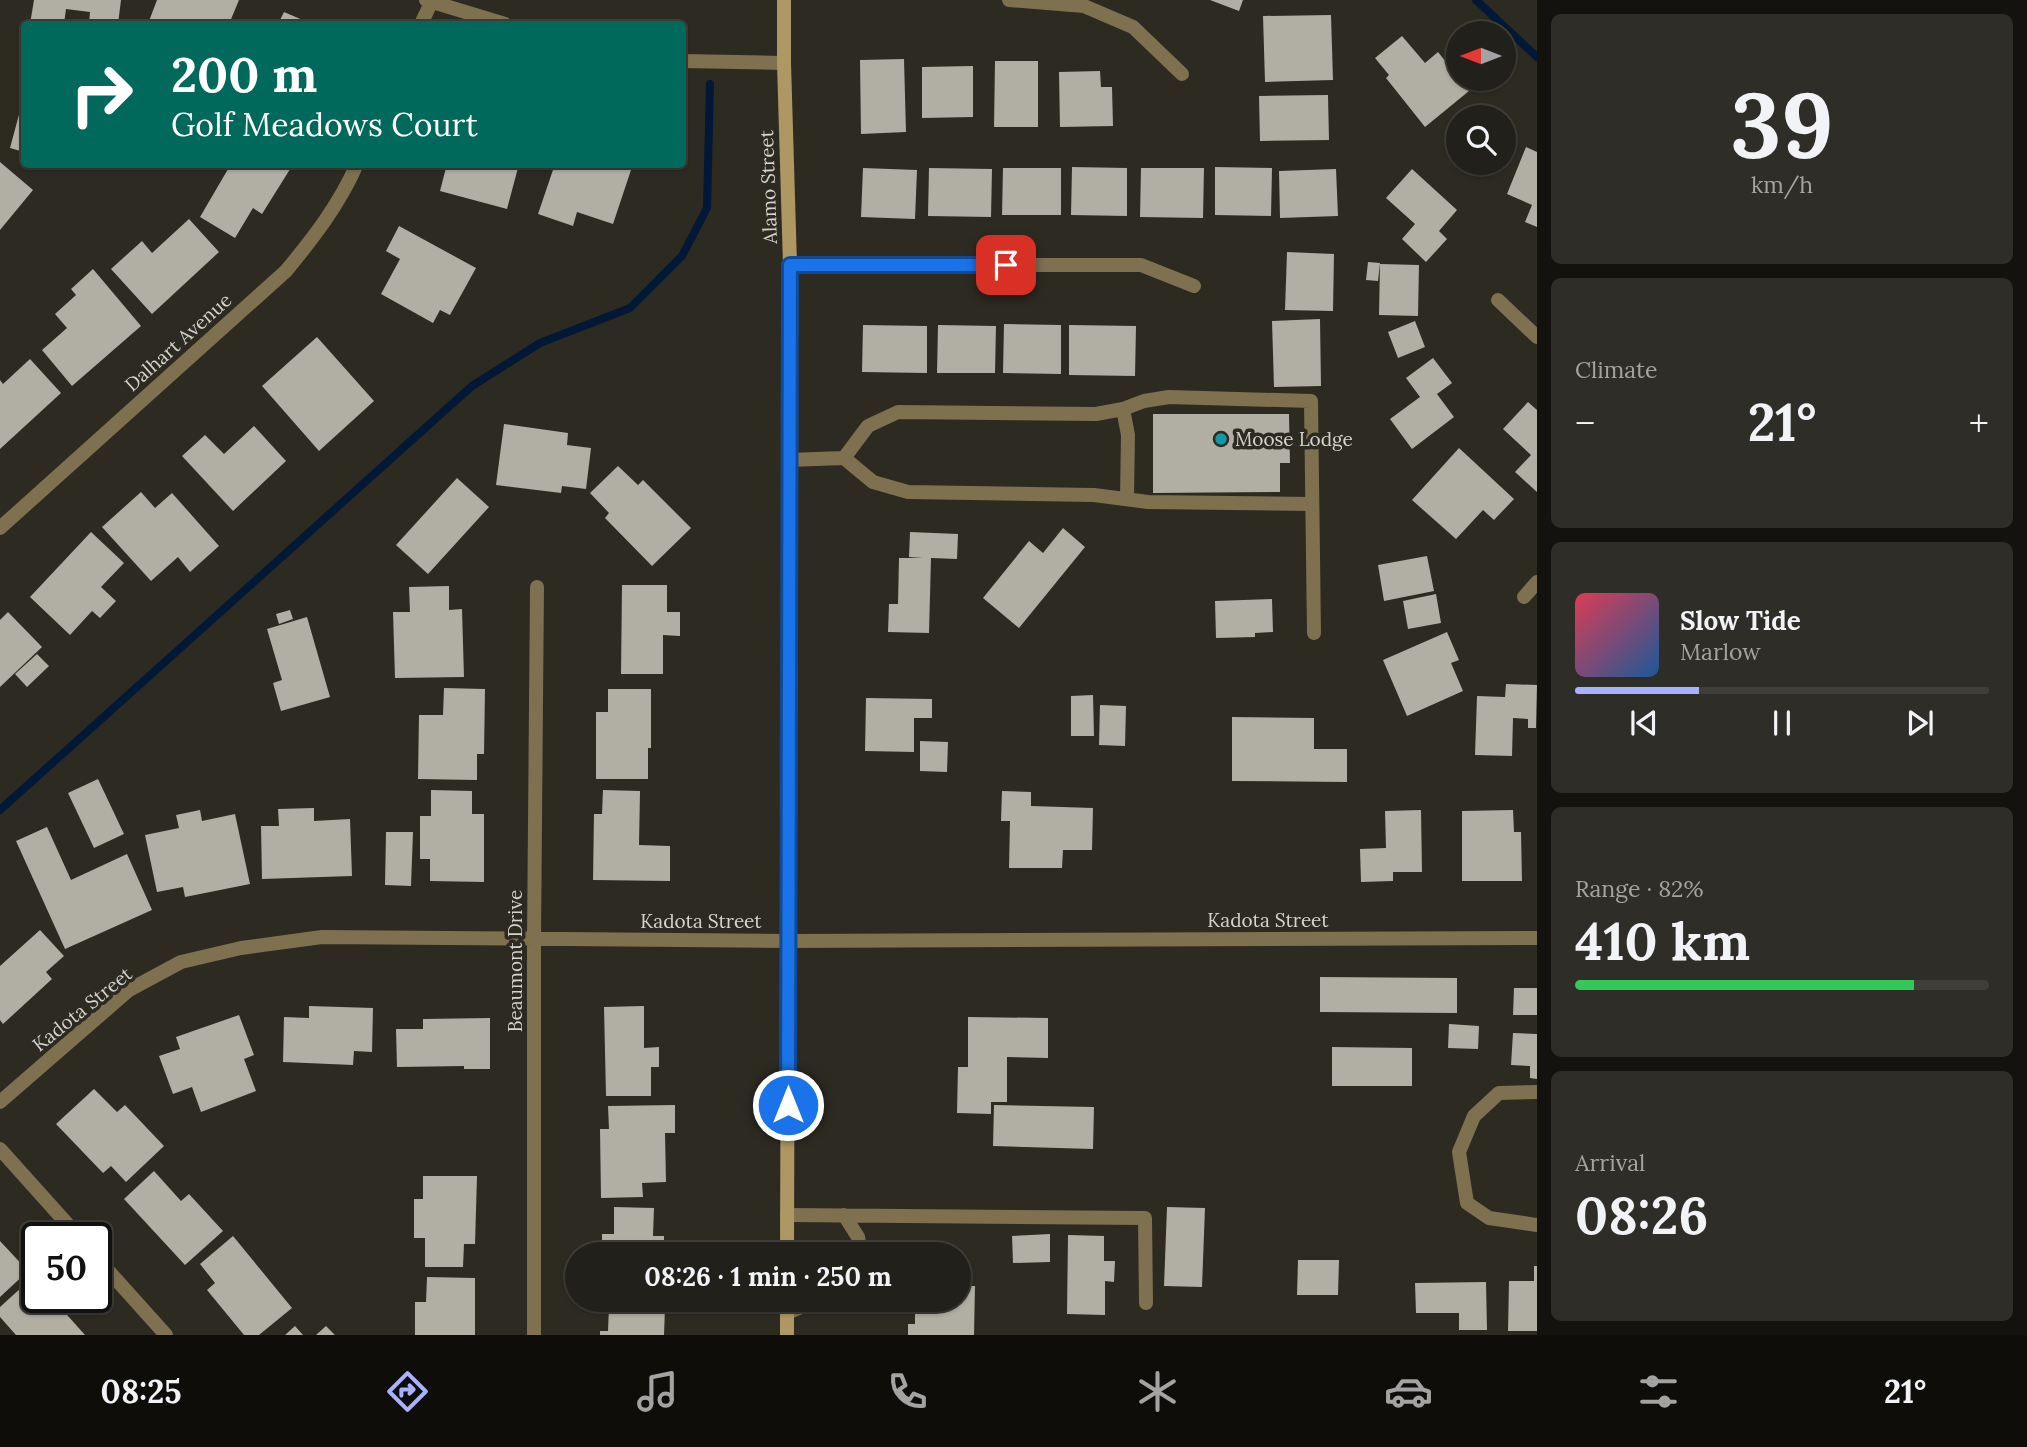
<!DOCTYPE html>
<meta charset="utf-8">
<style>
body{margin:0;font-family:Lora,serif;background:#2e2d27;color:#f1f3f6;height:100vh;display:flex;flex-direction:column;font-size:26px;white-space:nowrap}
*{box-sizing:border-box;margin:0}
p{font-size:23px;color:#a2a3a2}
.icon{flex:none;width:38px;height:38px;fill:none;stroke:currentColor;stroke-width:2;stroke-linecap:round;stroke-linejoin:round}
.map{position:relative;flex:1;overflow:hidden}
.sheet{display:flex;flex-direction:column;gap:14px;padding:14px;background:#13120e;width:490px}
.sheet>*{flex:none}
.top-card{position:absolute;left:21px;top:21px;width:665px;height:147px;border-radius:7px;box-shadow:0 2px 5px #0004,0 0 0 2px #3f3e39;background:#00695c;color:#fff;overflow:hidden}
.needle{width:46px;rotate:270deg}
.buttons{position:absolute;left:1446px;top:21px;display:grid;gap:14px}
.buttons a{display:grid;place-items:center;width:70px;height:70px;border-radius:50%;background:#22201a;box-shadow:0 2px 5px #0004,0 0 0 2px #3f3e39;font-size:35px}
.speed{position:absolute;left:21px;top:1222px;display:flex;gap:14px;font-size:35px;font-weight:700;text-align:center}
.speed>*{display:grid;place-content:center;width:91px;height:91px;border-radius:50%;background:#22201a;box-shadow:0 2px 5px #0004,0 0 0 2px #3f3e39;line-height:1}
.speed .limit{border:4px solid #111;border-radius:10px;background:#fff;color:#111}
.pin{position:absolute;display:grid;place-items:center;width:60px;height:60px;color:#fff;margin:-30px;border-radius:14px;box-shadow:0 4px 10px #0006}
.me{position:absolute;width:77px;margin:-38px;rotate:0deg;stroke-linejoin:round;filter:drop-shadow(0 0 5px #0008)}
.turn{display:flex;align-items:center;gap:24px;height:147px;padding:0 35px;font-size:32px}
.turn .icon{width:91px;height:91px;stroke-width:2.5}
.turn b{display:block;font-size:49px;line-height:60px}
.big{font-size:52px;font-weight:700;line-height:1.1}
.sheet .widget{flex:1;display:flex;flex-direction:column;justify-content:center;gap:10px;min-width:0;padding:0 24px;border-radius:10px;background:#2e2d27}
.sheet .dial{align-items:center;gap:0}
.dial b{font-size:91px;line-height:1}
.song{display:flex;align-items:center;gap:21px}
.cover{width:84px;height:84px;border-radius:10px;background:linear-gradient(135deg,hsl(350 70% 55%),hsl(210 70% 35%))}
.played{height:7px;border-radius:4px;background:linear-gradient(90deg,#a7b1fc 30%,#3f3e39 30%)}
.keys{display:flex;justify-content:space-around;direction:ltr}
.heat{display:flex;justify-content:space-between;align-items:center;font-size:38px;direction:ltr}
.charge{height:10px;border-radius:5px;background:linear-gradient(90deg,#34c759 82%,#3f3e39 0)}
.trip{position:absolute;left:565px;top:1242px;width:406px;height:70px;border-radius:35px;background:#22201a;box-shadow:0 2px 5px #0004,0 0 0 2px #3f3e39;font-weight:700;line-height:70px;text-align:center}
.menu{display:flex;height:112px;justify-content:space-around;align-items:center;background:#0e0d0a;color:#a2a3a2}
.menu .icon{width:49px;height:49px}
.menu .active{color:#a7b1fc}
.menu b{font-size:32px;color:#f1f3f6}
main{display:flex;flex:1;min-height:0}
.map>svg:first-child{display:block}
</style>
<main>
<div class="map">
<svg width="1537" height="1335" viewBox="0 0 1537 1335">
<rect width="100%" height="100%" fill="#2d2a22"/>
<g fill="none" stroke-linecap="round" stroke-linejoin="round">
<path stroke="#011937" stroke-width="8" d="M1476,0L1537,57
M0,810L472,386L540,343L630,308L682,256L707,208L710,84"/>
</g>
<path fill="#b1aea4" d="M34,0H121L118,24L89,23L90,12L66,9L64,24H30Z
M157,0H239L229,24H157L149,21Z
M1210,0H1243L1239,11Z
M284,12L312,24H278Z
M1331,15L1333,80L1265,82L1263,16Z
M1402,36L1425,63L1438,52L1469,91L1425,127L1386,78L1389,75L1375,58Z
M904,59L906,132L861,134L860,60Z
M995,61H1038V127H994Z
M973,66V117L922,118V67Z
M1100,71L1101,87H1112L1113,126L1060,127L1059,72Z
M1328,95L1329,140L1260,141L1259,96Z
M24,96V152L10,148Z
M1526,147L1537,152V227L1525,222L1532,205L1507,194Z
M0,162L33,190L0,230Z
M231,164L292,166L262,214L253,208L235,238L200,217Z
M447,164H519L507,209L440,191Z
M555,164H633L613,224L577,212L573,226L538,214Z
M1072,167L1127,168V216L1071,215Z
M1215,167L1272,168L1271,216L1215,215Z
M863,168L917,170L915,219L861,217Z
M929,168L992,169L991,217L928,216Z
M1003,168H1061V215H1002Z
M1141,168H1204L1203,218L1140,217Z
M1336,169L1338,216L1280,218L1279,171Z
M1412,169L1457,210L1439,231L1447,239L1426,262L1402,239L1415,224L1386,198Z
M189,219L219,252L152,314L111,269L142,241L152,253Z
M399,226L476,268L450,315L440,310L433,323L381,294L400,259L386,251Z
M1287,252L1334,254L1333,311L1285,310Z
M1368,262L1380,263L1378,281L1366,280Z
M1380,264L1419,265L1418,316L1379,315Z
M93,269L141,326L72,386L42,350L67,328L55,314L76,295L71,289Z
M1320,319L1321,386L1274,387L1272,321Z
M1415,321L1425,347L1398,358L1388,332Z
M1004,324L1061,325V374L1003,373Z
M863,325L927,326V373L862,372Z
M938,325L996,326L995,373H937Z
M1069,325L1136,326L1135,376L1069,375Z
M317,337L374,401L319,451L262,386Z
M1433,358L1452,383L1437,394L1454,417L1412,449L1390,419L1420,397L1406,378Z
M30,359L61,393L0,449V380L3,384Z
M1528,402L1537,410V492L1515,472L1531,455L1503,429Z
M1153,414H1289L1290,463H1280V492L1153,493Z
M504,424L568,433L567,445L591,448L586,489L562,486L561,493L496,485Z
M254,426L286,461L233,511L182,456L205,435L224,454Z
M1459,448L1514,499L1494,520L1483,510L1456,539L1412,500Z
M618,466L638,485L643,480L691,528L652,566L605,518L609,513L590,493Z
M457,478L489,507L428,574L396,545Z
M141,492L155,508L172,493L219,546L190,572L178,557L151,581L102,527Z
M1063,528L1085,547L1019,628L983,598L1029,541L1043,553Z
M91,532L124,563L101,587L116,601L100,618L92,611L70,635L30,597Z
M910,532L958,534L957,559L931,558L929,633L888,632L889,604H898L899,558H923L909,557Z
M1427,556L1434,591L1384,601L1378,565Z
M622,585H667V612H680V636L663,635V674H621Z
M449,586V610L462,609L464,677L395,678L393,612H410L409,587Z
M1436,594L1441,623L1408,629L1403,601Z
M1272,599L1273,632L1255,633V637L1216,638L1215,601Z
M290,610L293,619L279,624L276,614Z
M8,612L42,647L0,687V620Z
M307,617L330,697L281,711L273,683L282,680L267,629Z
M1447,632L1459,660L1451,663L1463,691L1407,716L1383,660Z
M37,654L49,666L27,687L15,674Z
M1506,684L1537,685L1536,728H1528V719L1513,718L1512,756L1475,755L1477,696L1505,697Z
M444,688L485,689L484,754H477V780L418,779L419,715H443Z
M608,689H651V748H648V779H596V712H608Z
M1093,695L1094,736H1071V696Z
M866,698L932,699V718H914V752L865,751Z
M1100,705L1126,706L1125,746L1099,745Z
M1232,717L1314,718V749H1347V782L1232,781Z
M920,741L948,742L947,772L920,771Z
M98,779L124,834L94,848L68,793Z
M431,790L472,791V814H484V882L430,881V859H420V816H431Z
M603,790L640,791L639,845L670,846V881L593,880L594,814H602Z
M1002,791L1031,792V806L1093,808L1092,850H1063L1062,868H1009L1010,821H1001Z
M314,808V821L350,819L352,876L262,879L261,826H279L278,809Z
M200,810L202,821L235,814L250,884L185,897L183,887L157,892L145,835L179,828L176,815Z
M1421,810L1422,872H1393V881L1361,882L1360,849L1386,848L1385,811Z
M1513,810L1514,832H1521L1522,881H1462V811Z
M47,827L71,880L127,854L152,910L65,949L16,841Z
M386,832H413L411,886L385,885Z
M40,930L64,956L46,972L52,979L3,1024L0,1020V966Z
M1320,977L1457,978V1013L1320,1012Z
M1514,988H1537V1015H1513Z
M309,1006L373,1008L372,1052L354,1051L353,1065L283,1062L284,1017L309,1018Z
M644,1006V1048L659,1047V1067H651V1096H606L604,1007Z
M239,1015L254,1055L244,1059L256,1091L201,1112L192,1087L173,1094L159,1056L180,1049L176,1037Z
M968,1017L1048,1018V1058L1007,1057V1102H991V1114L957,1113L958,1067H968Z
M490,1018V1069H464V1066L397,1067L396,1029H423V1019Z
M1449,1024L1479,1026L1478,1049L1448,1048Z
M1513,1033L1537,1034V1079L1530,1078V1066L1511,1065Z
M1332,1047L1412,1048V1086H1332Z
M94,1089L117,1112L125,1105L164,1146L126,1182L111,1166L103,1173L56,1124Z
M675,1105V1133H665L666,1182L642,1183L643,1197L601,1198L600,1129H609L608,1106Z
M994,1105L1094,1107L1093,1149L993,1146Z
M154,1171L181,1201L189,1194L223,1231L185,1265L124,1199Z
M423,1176H477L475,1244H464L463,1267H425V1238H414V1199H423Z
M614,1207L654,1208L653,1236H664V1255H602V1234H614Z
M1167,1207L1205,1208L1202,1287L1164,1286Z
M1050,1234V1262L1013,1263L1012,1236Z
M1068,1235L1104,1236V1261H1115L1114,1282L1105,1281V1315L1067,1314Z
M233,1236L292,1308L259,1335H244L207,1290L215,1283L200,1264Z
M0,1241L28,1271L0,1297Z
M913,1249L943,1250V1255H913Z
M1298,1260H1339L1338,1295H1297Z
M1534,1266H1537V1331H1508L1509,1281H1534Z
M33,1277L37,1281V1297H51L85,1335H16L0,1317V1307Z
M427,1277L475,1278V1335H415V1302H426Z
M1486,1282L1487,1330H1459V1313H1416L1415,1283Z
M959,1286H975L974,1335H908V1324H915V1300H959Z
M609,1307L665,1308L664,1335H600V1331H608Z
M295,1326L303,1335H285Z
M326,1326L335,1335H316Z"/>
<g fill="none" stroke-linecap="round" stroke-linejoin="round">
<path stroke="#7f7050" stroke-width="14" d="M1123,409L1128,435L1127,498
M844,458L868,426L898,412L1096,414L1123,409L1144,401L1169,397L1311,401L1314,633
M788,460L844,458L873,482L908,492L1094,495L1148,502L1312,504
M1537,1092L1499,1093L1474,1116L1459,1152L1467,1203L1489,1218L1537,1225
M787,1215L1145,1218L1146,1303
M844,1215L858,1237L861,1255
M787,1313L818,1300"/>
<path stroke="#7f7050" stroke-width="14" d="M426,0L505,24
M1009,0L1084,6L1133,27L1182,74
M421,24L431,3
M682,61L784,63
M790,265H1141L1194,286
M1498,300L1537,337
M0,528L286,271C314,237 339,205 357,164
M1524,597L1537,582
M0,1102L129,990L181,962L241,948L322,937L788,941L1537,938
M0,1149L79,1237
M96,1257L166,1335
M534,1335V940L537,587"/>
<path stroke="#af9763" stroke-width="14" d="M784,0V63L790,265L787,1255
M787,1335V1300"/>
</g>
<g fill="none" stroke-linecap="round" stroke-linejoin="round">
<defs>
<path id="route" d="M788,1105L790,265H1006"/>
</defs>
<use href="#route" stroke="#114b97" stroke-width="18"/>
<use href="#route" stroke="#1a73e8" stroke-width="12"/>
</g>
<circle fill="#0f9aa8" stroke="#2d2a22" stroke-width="2.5" cx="1221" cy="439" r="7"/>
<g text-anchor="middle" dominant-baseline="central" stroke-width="7" stroke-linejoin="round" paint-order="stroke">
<g font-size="19" fill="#d5d3ce" stroke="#2d2a22">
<text transform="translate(768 187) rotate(-92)">Alamo Street</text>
<text transform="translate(178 342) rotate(-42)">Dalhart Avenue</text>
<text x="1268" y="920">Kadota Street</text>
<text x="701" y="921">Kadota Street</text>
<text transform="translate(515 961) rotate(-90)">Beaumont Drive</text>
<text transform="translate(82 1009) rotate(-39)">Kadota Street</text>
</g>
<g font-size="19" fill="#d5d3ce" stroke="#2d2a22" text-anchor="start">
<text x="1235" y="439">Moose Lodge</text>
</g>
</g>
</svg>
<div class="buttons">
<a><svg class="needle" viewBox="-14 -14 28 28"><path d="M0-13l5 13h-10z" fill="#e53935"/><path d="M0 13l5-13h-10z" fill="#a2a3a2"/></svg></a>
<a><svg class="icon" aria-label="search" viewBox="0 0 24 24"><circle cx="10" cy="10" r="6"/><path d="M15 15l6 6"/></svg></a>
</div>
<div class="speed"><div class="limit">50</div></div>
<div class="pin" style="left:1006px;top:265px;background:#d93025"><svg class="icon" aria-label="arrive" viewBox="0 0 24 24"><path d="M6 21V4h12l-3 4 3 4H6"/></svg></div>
<svg class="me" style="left:788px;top:1105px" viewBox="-20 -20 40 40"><circle r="17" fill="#1a73e8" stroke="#fff" stroke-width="3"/><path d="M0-11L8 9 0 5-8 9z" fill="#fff"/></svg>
<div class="trip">08:26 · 1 min · 250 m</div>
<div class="top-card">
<div class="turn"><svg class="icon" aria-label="right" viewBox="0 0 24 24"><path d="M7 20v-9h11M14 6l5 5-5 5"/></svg><div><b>200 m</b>Golf Meadows Court</div></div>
</div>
</div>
<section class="sheet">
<div class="widget dial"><b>39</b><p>km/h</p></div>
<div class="widget"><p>Climate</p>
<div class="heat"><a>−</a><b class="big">21°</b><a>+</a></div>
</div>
<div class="widget">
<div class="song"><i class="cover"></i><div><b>Slow Tide</b><p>Marlow</p></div></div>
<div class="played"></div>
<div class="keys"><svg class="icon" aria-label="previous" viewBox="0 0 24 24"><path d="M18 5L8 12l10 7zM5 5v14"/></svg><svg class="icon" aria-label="pause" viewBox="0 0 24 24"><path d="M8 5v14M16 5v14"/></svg><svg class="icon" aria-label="next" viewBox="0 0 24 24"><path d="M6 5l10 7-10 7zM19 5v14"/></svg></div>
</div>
<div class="widget"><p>Range · 82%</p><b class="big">410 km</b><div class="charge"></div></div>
<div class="widget"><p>Arrival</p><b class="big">08:26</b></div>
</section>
</main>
<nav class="menu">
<b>08:25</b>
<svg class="icon active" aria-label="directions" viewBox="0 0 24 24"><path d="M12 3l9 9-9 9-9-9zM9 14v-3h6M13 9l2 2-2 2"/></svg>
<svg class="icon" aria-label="music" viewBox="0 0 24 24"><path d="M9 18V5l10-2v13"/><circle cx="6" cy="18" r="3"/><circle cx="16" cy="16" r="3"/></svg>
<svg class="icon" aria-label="phone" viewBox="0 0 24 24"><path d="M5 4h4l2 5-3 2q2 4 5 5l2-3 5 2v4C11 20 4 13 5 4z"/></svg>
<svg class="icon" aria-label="climate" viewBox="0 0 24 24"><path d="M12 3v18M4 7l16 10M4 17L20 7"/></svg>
<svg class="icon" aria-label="car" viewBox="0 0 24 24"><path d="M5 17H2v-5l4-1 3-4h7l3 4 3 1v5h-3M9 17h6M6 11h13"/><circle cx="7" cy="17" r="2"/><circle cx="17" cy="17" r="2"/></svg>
<svg class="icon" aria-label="filters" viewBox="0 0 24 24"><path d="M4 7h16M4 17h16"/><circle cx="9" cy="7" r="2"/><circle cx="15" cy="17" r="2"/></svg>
<b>21°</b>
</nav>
